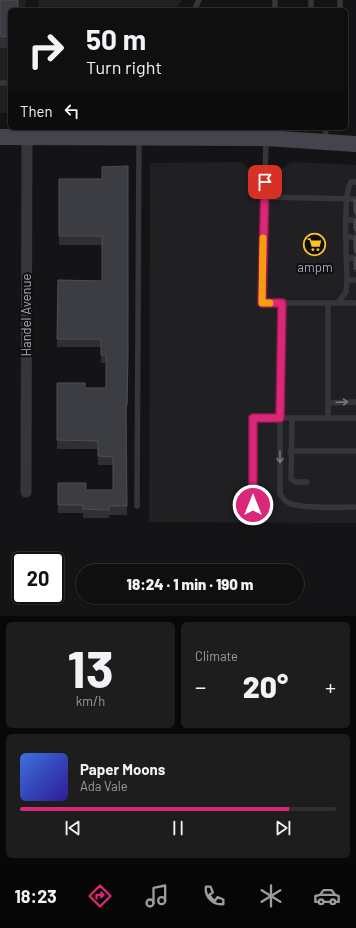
<!DOCTYPE html>
<meta charset="utf-8">
<style>
body{margin:0;font-family:Barlow,sans-serif;background:#1d1d1e;color:#f1f3f6;height:100vh;display:flex;flex-direction:column;font-size:15px;white-space:nowrap}
*{box-sizing:border-box;margin:0}
p{font-size:13px;color:#9b9c9f}
.icon{flex:none;width:22px;height:22px;fill:none;stroke:currentColor;stroke-width:2;stroke-linecap:round;stroke-linejoin:round}
.map{position:relative;height:616px;overflow:hidden}
.drawer{display:flex;flex-direction:column;gap:6px;padding:6px;background:#080809;flex:1}
.drawer>*{flex:none}
.guide{position:absolute;left:8px;top:8px;width:340px;height:122px;border-radius:6px;box-shadow:0 1px 3px #0004,0 0 0 1px #2f2f30;background:#0f0f10;color:#f1f3f6;overflow:hidden}
.speed{position:absolute;left:12px;top:552px;display:flex;gap:8px;font-size:20px;font-weight:700;text-align:center}
.speed>*{display:grid;place-content:center;width:52px;height:52px;border-radius:50%;background:#0f0f10;box-shadow:0 1px 3px #0004,0 0 0 1px #2f2f30;line-height:1}
.speed .limit{border:2px solid #111;border-radius:6px;background:#fff;color:#111}
.pin{position:absolute;display:grid;place-items:center;width:34px;height:34px;color:#fff;margin:-17px;border-radius:8px;box-shadow:0 2px 6px #0006}
.me{position:absolute;width:44px;margin:-22px;rotate:0deg;stroke-linejoin:round;filter:drop-shadow(0 0 3px #0008)}
.turn{display:flex;align-items:center;gap:14px;height:84px;padding:0 12px;font-size:18px}
.turn .icon{width:52px;height:52px;stroke-width:2.5}
.turn b{display:block;font-size:28px;line-height:34px}
.then{display:flex;align-items:center;height:38px;padding:0 12px;background:#0003;gap:8px;font-size:15px}
.big{font-size:30px;font-weight:800;line-height:1.1}
.drawer .widget{flex:1;display:flex;flex-direction:column;justify-content:center;gap:6px;min-width:0;padding:0 14px;border-radius:6px;background:#1d1d1e}
.drawer .dial{align-items:center;gap:0}
.dial b{font-size:52px;line-height:1}
.song{display:flex;align-items:center;gap:12px}
.cover{width:48px;height:48px;border-radius:6px;background:linear-gradient(135deg,hsl(220 70% 55%),hsl(250 70% 35%))}
.played{height:4px;border-radius:2px;background:linear-gradient(90deg,#db2777 85%,#2f2f30 85%)}
.keys{display:flex;justify-content:space-around;direction:ltr}
.heat{display:flex;justify-content:space-between;align-items:center;font-size:22px;direction:ltr}
.drawer .tiles{flex:1;display:grid;gap:6px;grid-template-columns:1fr 1fr}
.widget:last-child{grid-column:span 2}
.trip{position:absolute;left:76px;top:564px;width:228px;height:40px;border-radius:20px;background:#0f0f10;box-shadow:0 1px 3px #0004,0 0 0 1px #2f2f30;font-weight:800;line-height:40px;text-align:center}
.menu{display:flex;height:64px;justify-content:space-around;align-items:center;background:#060606;color:#9b9c9f}
.menu .icon{width:28px;height:28px}
.menu .selected{color:#db2777}
.menu b{font-size:18px;color:#f1f3f6}
.map>svg:first-child{display:block}
</style>
<div class="map">
<svg width="356" height="616" viewBox="0 0 356 616">
<rect width="100%" height="100%" fill="#141416"/>
<path fill="#202023" d="M0,0H26L25,10H10V113H0Z
M38,0H182L175,10H38Z
M241,162L254,173L277,172L291,162L356,165V523L149,522L150,163Z"/>
<g fill="none" stroke-linecap="round" stroke-linejoin="round">
<path stroke="#35363c" stroke-width="5.5" d="M275,0V10
M194,10L199,0
M311,10V0
M340,10V0
M0,83H10
M277,128V138
M266,140L262,303H356
M325,141L326,128
M356,182H351C342,197 347,259 347,280H356
M265,197L356,199
M347,220H354
M347,237H354
M347,258H354
M282,303L280,418H356
M338,303L346,292L347,280
M328,403L356,402
M292,418L291,479L296,482H307
M328,418V303
M290,451H356
M253,505V418H280V493C282,498 286,502 291,504C308,509 336,507 354,507
M137,506L139,138"/>
<path stroke="#35363c" stroke-width="11" d="M26,492L27,137"/>
<path stroke="#43444c" stroke-width="16" d="M0,137L266,138L356,144"/>
</g>
<path fill="#303034" d="M0,0L10,10V48H0Z
M59,179H102L128,363L127,413H126L127,515H109V518H83V513H58V483L86,490H113V465H98V449H57V383L85,388H106V363H101V347H57L58,280L102,281V245H59Z
M354,200H356V218L354,216Z
M356,219V235L354,233V221Z
M356,236V256L354,254V238Z
M356,257V272H354V259Z"/>
<path fill="#3c3d42" stroke="#4d4e55" d="M0,0H18V10H10V37L0,36Z
M128,166V355L127,405H126L127,506H109V510L83,509V505H58V483H86V490H113V457L98,456V441L57,440V383H85V388H106V355H101V339H57L58,280L102,281V236H59V179H102V167Z
M354,200H356V214L354,212Z
M356,219V231L354,229V221Z
M356,236V253L354,250V238Z
M356,257V269H354V259Z"/>
<defs><path id="oneway-shaft" d="M-6 0H5M1.5-3L5.5 0L1.5 3" fill="none" stroke-width="1.6" stroke-linecap="round" stroke-linejoin="round"/></defs>
<g stroke="#737580">
<use href="#oneway-shaft" transform="translate(342 402) rotate(-2)"/>
<use href="#oneway-shaft" transform="translate(280 457) rotate(90)"/>
</g>
<g fill="none" stroke-linecap="round" stroke-linejoin="round">
<defs>
<path id="route" d="M253,505V418H280L282,303H262L265,182"/>
</defs>
<use href="#route" stroke="#8e194d" stroke-width="10"/>
<use href="#route" stroke="#db2777" stroke-width="7"/>
<path stroke="#f59e0b" stroke-width="7" d="M263,238L262,303H270"/>
</g>
<defs>
<symbol id="supermarket-ring" viewBox="-11 -11 22 22"><circle r="9.5" fill="#0f0f11" stroke="#ffc424" stroke-width="1.5"/><path d="M-6-5.5h2.5l.6 2H6L4.5 2H-2.5L-4.4-4H-6ZM-1.5 3.2a1.3 1.3 0 1 0 .1 0ZM3 3.2a1.3 1.3 0 1 0 .1 0Z" fill="#ffc424"/></symbol>
</defs>
<g fill-rule="evenodd">
<use href="#supermarket-ring" x="302" y="232" width="25" height="25"/>
</g>
<g text-anchor="middle" dominant-baseline="central" stroke-width="4" stroke-linejoin="round" paint-order="stroke">
<g font-size="13" fill="#a5a9b8" stroke="#0f0f11">
<text x="315" y="267">ampm</text>
</g>
<g font-size="13" fill="#a5a9b8" stroke="#0f0f11">
<text transform="translate(26 315) rotate(-90)">Handel Avenue</text>
</g>
</g>
</svg>
<div class="speed"><div class="limit">20</div></div>
<div class="pin" style="left:265px;top:182px;background:#d93025"><svg class="icon" aria-label="arrive" viewBox="0 0 24 24"><path d="M6 21V4h12l-3 4 3 4H6"/></svg></div>
<svg class="me" style="left:253px;top:505px" viewBox="-20 -20 40 40"><circle r="17" fill="#db2777" stroke="#fff" stroke-width="3"/><path d="M0-11L8 9 0 5-8 9z" fill="#fff"/></svg>
<div class="trip">18:24 · 1 min · 190 m</div>
<div class="guide">
<div class="turn"><svg class="icon" aria-label="right" viewBox="0 0 24 24"><path d="M7 20v-9h11M14 6l5 5-5 5"/></svg><div><b>50 m</b>Turn right</div></div>
<div class="then">Then<svg class="icon" aria-label="left" viewBox="0 0 24 24"><path d="M17 20v-9H6M10 6l-5 5 5 5"/></svg></div>
</div>
</div>
<section class="drawer">
<div class="tiles">
<div class="widget dial"><b>13</b><p>km/h</p></div>
<div class="widget"><p>Climate</p>
<div class="heat"><a>−</a><b class="big">20°</b><a>+</a></div>
</div>
<div class="widget">
<div class="song"><i class="cover"></i><div><b>Paper Moons</b><p>Ada Vale</p></div></div>
<div class="played"></div>
<div class="keys"><svg class="icon" aria-label="previous" viewBox="0 0 24 24"><path d="M18 5L8 12l10 7zM5 5v14"/></svg><svg class="icon" aria-label="pause" viewBox="0 0 24 24"><path d="M8 5v14M16 5v14"/></svg><svg class="icon" aria-label="next" viewBox="0 0 24 24"><path d="M6 5l10 7-10 7zM19 5v14"/></svg></div>
</div>
</div>
</section>
<nav class="menu">
<b>18:23</b>
<svg class="icon selected" aria-label="directions" viewBox="0 0 24 24"><path d="M12 3l9 9-9 9-9-9zM9 14v-3h6M13 9l2 2-2 2"/></svg>
<svg class="icon" aria-label="music" viewBox="0 0 24 24"><path d="M9 18V5l10-2v13"/><circle cx="6" cy="18" r="3"/><circle cx="16" cy="16" r="3"/></svg>
<svg class="icon" aria-label="phone" viewBox="0 0 24 24"><path d="M5 4h4l2 5-3 2q2 4 5 5l2-3 5 2v4C11 20 4 13 5 4z"/></svg>
<svg class="icon" aria-label="climate" viewBox="0 0 24 24"><path d="M12 3v18M4 7l16 10M4 17L20 7"/></svg>
<svg class="icon" aria-label="car" viewBox="0 0 24 24"><path d="M5 17H2v-5l4-1 3-4h7l3 4 3 1v5h-3M9 17h6M6 11h13"/><circle cx="7" cy="17" r="2"/><circle cx="17" cy="17" r="2"/></svg>
</nav>
